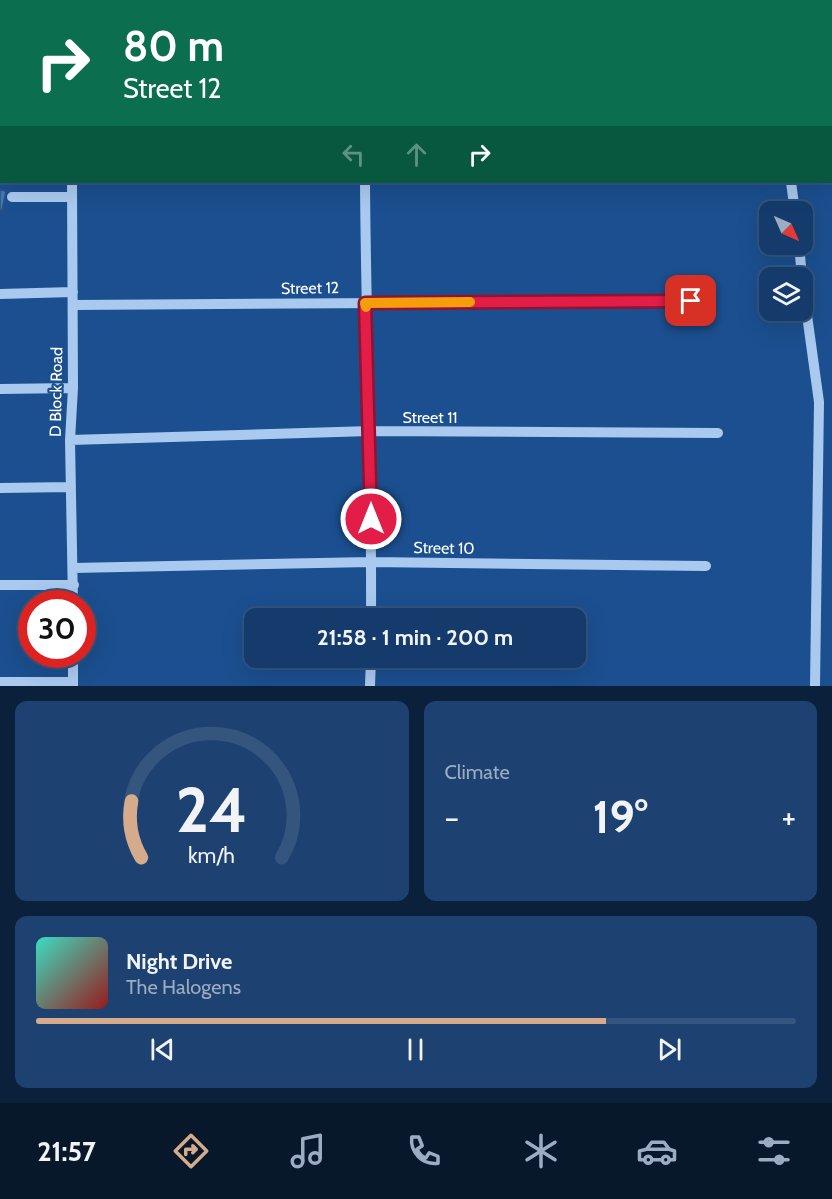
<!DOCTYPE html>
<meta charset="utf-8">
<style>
body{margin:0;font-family:Cabin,sans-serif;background:#1d4271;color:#f1f3f6;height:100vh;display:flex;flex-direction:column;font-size:22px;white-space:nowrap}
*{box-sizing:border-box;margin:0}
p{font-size:20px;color:#9dadc1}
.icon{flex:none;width:33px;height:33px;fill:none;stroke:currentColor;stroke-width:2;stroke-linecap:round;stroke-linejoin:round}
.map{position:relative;height:686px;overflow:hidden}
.panel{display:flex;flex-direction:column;gap:15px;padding:15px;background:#0b203b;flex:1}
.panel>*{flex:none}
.guide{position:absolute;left:0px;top:0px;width:832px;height:183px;box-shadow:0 6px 24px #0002,0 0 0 2px #33557e;background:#0b6e4f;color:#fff;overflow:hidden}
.needle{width:39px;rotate:135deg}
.tools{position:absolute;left:759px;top:201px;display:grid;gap:12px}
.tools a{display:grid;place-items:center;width:54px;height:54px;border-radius:12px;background:#143b6b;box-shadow:0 6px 24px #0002,0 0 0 2px #33557e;font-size:30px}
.speed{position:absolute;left:18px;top:590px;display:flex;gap:12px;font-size:30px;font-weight:700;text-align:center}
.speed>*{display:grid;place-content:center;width:78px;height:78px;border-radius:50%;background:#143b6b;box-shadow:0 6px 24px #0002,0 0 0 2px #33557e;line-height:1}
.speed .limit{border:9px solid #d22;background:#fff;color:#111}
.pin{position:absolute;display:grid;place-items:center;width:51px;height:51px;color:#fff;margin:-26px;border-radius:12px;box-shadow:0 3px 9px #0006}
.me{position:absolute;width:66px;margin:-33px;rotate:0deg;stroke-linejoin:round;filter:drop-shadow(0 0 4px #0008)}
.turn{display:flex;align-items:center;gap:21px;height:126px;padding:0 24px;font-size:27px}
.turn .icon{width:78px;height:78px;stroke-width:2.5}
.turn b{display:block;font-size:42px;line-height:51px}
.lanes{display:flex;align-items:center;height:57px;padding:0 24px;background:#0003;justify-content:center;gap:30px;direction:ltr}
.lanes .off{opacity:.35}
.big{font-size:45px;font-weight:700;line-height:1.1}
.panel .widget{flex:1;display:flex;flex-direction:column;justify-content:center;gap:9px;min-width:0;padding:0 21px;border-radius:12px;background:#1d4271}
.panel .dial{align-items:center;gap:0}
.dial svg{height:156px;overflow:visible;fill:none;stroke:#33557e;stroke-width:7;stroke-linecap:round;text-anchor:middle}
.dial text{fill:#f1f3f6;stroke:none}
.song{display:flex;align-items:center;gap:18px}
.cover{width:72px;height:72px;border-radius:9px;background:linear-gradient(135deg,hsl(170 70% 55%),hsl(0 70% 35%))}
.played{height:6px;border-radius:3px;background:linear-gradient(90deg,#d6ab8b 75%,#33557e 75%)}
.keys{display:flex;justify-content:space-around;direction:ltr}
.heat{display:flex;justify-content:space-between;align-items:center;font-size:33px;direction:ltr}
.panel .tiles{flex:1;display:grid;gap:15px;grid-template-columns:1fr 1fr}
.widget:last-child{grid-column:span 2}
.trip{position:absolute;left:244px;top:608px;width:342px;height:60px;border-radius:12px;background:#143b6b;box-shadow:0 6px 24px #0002,0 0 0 2px #33557e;font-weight:700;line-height:60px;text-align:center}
.tab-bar{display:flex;height:96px;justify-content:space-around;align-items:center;background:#08182b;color:#9dadc1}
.tab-bar .icon{width:42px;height:42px}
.tab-bar .on{color:#d6ab8b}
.tab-bar b{font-size:27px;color:#f1f3f6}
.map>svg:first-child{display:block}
</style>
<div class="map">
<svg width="832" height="686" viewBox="0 0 832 686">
<rect width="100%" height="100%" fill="#1b4f8f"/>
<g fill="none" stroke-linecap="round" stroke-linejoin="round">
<path stroke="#9cc4f0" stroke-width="5" d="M17,2L18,0
M0,49L2,45"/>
<path stroke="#a9c9ee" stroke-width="10" d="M366,0V2
M155,2L158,0
M804,2L807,0
M831,108L832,109
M72,182L73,388L70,440L73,603
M365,182C366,327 372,472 371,618
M791,182L795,212
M12,197H71
M799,244L802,278
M802,279L819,402L815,686
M0,294L73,292
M73,305L691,301
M0,389L73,388
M70,440L371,431L718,433
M0,488L71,487
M73,568L371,562L706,566
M0,585H74
M0,682H73
M73,686V654
M370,686L371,657"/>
<path stroke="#f0f6ff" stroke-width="15" d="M34,2V0
M0,12L2,7
M0,57L2,58
M0,95L2,90"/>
</g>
<path fill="#305480" d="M330,0H356L355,2H329Z"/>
<path fill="#4478b7" stroke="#305480" stroke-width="1.5" d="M0,190L6,191L2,210H0Z"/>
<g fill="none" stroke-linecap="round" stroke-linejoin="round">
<defs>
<path id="route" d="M371,519L365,303L691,301"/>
</defs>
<use href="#route" stroke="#92132f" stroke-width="15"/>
<use href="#route" stroke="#e11d48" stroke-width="10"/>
<path stroke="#f59e0b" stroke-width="10" d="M366,307L365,303L470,302"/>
</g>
<g text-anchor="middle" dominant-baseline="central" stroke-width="4.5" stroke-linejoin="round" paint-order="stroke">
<g font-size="16" fill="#fff" stroke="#1b4f8f">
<text transform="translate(310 288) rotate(-1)">Street 12</text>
<text transform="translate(56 392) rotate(-89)">D Block Road</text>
<text x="430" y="417">Street 11</text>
<text transform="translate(444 548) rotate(1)">Street 10</text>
</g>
</g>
</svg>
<div class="tools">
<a><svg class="needle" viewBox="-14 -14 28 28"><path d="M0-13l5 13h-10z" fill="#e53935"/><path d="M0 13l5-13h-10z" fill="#9dadc1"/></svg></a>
<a><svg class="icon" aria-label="layers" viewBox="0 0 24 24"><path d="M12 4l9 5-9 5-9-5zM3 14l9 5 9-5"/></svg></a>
</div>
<div class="speed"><div class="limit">30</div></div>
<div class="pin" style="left:691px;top:301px;background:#d93025"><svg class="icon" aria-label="arrive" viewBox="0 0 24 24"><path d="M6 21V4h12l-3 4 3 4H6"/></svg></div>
<svg class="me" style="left:371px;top:519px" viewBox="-20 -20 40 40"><circle r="17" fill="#e11d48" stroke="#fff" stroke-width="3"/><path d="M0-11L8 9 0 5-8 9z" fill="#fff"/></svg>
<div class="trip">21:58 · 1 min · 200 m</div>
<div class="guide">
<div class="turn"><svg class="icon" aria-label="right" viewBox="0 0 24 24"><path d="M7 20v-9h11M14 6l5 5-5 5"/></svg><div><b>80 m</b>Street 12</div></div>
<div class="lanes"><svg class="icon off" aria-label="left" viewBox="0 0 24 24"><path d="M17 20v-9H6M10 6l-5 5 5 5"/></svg><svg class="icon off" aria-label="ahead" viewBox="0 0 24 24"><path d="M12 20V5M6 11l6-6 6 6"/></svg><svg class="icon" aria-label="right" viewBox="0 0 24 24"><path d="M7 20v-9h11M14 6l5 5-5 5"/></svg></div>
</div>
</div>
<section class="panel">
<div class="tiles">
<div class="widget dial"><svg viewBox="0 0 100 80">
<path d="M14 69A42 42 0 1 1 86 69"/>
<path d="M14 69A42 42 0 0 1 9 40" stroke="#d6ab8b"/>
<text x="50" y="56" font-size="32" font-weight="700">24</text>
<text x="50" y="72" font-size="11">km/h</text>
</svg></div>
<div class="widget"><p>Climate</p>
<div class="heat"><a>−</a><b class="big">19°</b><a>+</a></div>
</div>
<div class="widget">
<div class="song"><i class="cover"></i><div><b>Night Drive</b><p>The Halogens</p></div></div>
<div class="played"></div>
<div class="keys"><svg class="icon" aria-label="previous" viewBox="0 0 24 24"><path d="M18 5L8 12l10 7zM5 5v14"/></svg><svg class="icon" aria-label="pause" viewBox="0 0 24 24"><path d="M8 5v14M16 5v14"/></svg><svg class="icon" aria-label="next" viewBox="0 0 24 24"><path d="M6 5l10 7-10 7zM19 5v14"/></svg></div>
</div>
</div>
</section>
<nav class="tab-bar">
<b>21:57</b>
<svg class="icon on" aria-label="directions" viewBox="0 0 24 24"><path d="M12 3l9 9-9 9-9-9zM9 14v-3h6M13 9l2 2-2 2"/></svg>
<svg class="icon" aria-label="music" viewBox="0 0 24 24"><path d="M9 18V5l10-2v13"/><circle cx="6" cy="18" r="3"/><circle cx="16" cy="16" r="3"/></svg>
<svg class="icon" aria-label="phone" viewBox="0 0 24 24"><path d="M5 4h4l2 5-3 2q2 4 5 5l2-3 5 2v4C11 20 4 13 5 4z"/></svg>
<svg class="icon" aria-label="climate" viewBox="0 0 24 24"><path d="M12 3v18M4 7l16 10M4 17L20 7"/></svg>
<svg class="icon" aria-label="car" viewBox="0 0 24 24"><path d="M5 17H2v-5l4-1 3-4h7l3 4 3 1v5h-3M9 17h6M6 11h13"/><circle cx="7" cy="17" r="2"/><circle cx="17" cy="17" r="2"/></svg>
<svg class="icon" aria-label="filters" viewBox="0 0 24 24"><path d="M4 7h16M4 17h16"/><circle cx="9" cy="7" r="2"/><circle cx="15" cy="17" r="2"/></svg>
</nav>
